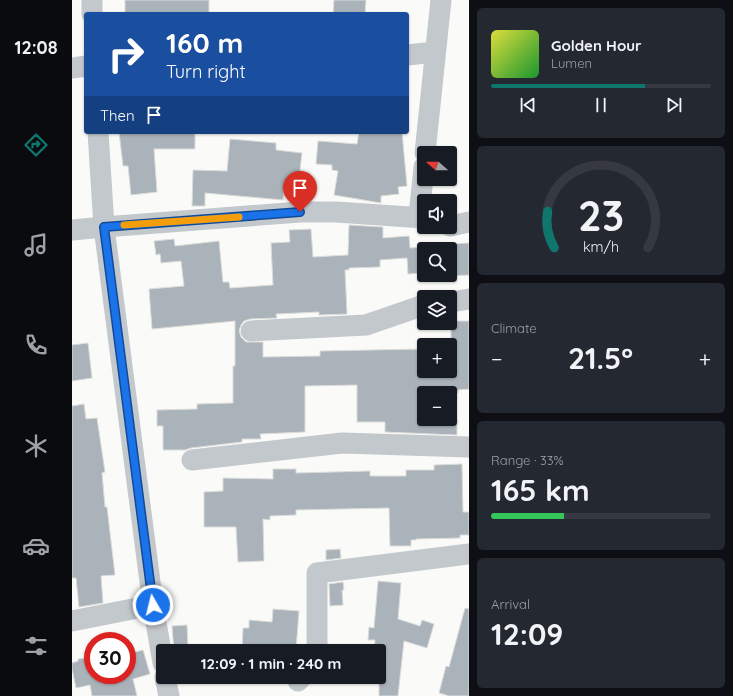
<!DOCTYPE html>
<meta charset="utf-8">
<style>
body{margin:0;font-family:Quicksand,sans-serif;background:#242831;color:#f1f3f6;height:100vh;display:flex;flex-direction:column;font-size:15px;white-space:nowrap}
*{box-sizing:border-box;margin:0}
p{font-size:13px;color:#9ea1a6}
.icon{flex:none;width:22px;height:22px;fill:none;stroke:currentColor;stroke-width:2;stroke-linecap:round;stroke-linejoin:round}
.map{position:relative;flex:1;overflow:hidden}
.side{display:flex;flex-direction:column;gap:8px;padding:8px;background:#0d0f14;width:264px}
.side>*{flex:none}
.guide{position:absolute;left:12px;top:12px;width:325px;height:122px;border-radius:4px;box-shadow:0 1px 3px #0004;background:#1a4fa0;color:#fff;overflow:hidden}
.needle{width:26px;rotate:291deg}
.fabs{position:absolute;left:345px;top:146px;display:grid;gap:8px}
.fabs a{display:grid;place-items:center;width:40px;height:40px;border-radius:4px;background:#171b24;box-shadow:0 1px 3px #0004;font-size:20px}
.speed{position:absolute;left:12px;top:632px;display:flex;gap:8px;font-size:20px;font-weight:700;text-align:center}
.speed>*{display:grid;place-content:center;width:52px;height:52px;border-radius:50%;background:#171b24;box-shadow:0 1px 3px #0004;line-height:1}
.speed .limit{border:6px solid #d22;background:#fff;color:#111}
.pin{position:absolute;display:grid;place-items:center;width:34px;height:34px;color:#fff;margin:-41px -17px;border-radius:50% 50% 50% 0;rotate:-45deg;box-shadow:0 0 4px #0007}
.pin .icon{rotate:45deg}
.me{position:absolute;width:44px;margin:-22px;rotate:352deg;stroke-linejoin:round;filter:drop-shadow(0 0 3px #0008)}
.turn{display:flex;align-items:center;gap:14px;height:84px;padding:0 16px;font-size:18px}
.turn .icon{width:52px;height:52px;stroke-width:2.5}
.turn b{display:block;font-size:28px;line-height:34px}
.then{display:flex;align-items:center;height:38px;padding:0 16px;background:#0003;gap:8px;font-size:15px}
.big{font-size:30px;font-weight:800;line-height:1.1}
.side .widget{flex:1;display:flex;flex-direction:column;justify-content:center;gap:6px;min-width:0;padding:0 14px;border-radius:6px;background:#242831}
.side .dial{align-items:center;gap:0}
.dial svg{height:104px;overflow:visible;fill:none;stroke:#363941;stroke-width:7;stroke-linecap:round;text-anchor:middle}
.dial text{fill:#f1f3f6;stroke:none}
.song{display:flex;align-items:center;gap:12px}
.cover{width:48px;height:48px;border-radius:6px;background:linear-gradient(135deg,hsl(60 70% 55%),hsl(130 70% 35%))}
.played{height:4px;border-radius:2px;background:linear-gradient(90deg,#0f766e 70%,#363941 70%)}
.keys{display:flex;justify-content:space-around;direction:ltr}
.heat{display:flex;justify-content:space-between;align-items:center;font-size:22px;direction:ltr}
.charge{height:6px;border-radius:3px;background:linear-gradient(90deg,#34c759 33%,#363941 0)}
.trip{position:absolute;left:84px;top:644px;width:230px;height:40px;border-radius:4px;background:#171b24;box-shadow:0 1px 3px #0004;font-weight:800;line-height:40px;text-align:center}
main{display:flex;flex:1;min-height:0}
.menu{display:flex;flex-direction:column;width:72px;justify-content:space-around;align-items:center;background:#090b0e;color:#9ea1a6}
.menu .icon{width:28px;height:28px}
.menu .current{color:#0f766e}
.menu b{font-size:18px;color:#f1f3f6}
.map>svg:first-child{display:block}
</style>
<main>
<nav class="menu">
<b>12:08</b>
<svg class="icon current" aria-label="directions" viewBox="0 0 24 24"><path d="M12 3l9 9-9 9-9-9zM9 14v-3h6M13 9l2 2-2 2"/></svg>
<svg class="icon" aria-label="music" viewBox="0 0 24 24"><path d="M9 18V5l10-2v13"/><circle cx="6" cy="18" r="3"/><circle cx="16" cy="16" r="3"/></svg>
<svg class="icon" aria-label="phone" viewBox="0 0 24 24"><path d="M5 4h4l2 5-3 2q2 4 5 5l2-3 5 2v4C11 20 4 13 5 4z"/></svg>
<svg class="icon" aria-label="climate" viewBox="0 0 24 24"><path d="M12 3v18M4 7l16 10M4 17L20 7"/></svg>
<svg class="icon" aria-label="car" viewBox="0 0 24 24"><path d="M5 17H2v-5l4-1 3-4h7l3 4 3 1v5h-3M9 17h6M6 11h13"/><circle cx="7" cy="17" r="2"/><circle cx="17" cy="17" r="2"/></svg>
<svg class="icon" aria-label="filters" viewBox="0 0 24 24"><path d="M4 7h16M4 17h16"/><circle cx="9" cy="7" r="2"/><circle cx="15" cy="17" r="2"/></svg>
</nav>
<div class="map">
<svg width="397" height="696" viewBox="0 0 397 696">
<rect width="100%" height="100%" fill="#fafaf8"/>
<path fill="#aab3b9" stroke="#dcdcda" d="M53,0H137V13L53,14Z
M262,0H294L293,14H261Z
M47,132H123V149H82L85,192L59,195L56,166H51Z
M287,132H330L335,186L326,187L327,194L309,196V203L262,195L266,171L260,170V165L244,164L246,141L285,144Z
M158,139L204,143V150L230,153L226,187L212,185L211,200L133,193V206H120L121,170L155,171Z
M277,225L311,227V238L337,236L338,248L352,247V273L336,274L335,258L308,260V267L277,268V270H273L275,314L247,315V312L204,314L205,318L178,319L172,321L169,325L167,331L169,337L174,342H191V357L248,356V351L352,349V371H379V321H397V389L386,390V393H352V419H385V435L313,432V422H285V385L233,386V432L188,434L189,439H170V442L119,448L113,450H91V426H85V410L125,409V404L161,403V366H163V321L80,329L77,289L112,286L109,261L89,263L88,254L84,255L82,241L102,239L103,246L147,241L151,282H157L158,288L201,285L199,243L218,242L217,230L239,229L241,257L276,255Z
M397,243V275L378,276V244Z
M16,343L20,378L0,381V345Z
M12,404L14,419L25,418L33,472L30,473L33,507H35L43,575L29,576L31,603L7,607L4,578H0V406Z
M390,464L391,512H397V535H388V538L344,539V540H339V546H318L317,508L224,510V515L198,516V520L191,519L192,561L166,562L164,527H132V492L151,491V478L201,479V469H224V473L298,471V476H334V470H362V465Z
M268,549L269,558L254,560V550Z
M306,581L329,583L326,619L348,626L350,620L362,624L355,648L332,641L326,696H307V651H302L303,640H296L297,627L302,628Z
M271,582L272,590H270L271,605L258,606L257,584Z
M393,608L397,609V696H377L367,693L374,666L377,667Z
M201,609L227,611L224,650L194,648V651H170L171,628H177V620L200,622Z
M115,625L116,651H102L100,626Z
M71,650L78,674L61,679L65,696H20L18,685L4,688L0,669V663L6,661V659L21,657V675H55V654Z"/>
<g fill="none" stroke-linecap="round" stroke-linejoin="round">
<path stroke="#c3c8cc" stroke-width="21" d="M20,0V14
M335,55L363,52
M0,68L14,66
M26,132L32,227L81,605L91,663
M353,153L369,0
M347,216L352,167
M378,226L397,222
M0,230L32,227L228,212H264L352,218
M378,302L397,299
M179,331L294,325L352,305
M120,460L270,443L397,447
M0,621L81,605
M245,651V573L397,554
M93,677L97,696
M226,681L230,677"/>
</g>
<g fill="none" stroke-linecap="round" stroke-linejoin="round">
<defs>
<path id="route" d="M81,605L32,227L228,212"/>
</defs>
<use href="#route" stroke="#114b97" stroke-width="10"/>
<use href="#route" stroke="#1a73e8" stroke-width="7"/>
<path stroke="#f59e0b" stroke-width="7" d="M52,225L167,217"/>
</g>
</svg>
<div class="fabs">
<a><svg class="needle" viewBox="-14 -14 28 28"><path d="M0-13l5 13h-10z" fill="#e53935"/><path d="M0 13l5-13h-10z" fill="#9ea1a6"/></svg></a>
<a><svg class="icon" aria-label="sound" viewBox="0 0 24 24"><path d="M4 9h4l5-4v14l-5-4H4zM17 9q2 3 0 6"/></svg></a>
<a><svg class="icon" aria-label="search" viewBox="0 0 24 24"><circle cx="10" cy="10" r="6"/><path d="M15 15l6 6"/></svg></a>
<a><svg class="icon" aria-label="layers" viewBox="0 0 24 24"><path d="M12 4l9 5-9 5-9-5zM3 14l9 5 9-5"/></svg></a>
<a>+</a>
<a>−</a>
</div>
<div class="speed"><div class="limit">30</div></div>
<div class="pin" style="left:228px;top:212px;background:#d93025"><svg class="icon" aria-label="arrive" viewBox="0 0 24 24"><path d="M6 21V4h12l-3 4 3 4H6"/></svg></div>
<svg class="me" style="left:81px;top:605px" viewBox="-20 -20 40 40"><circle r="17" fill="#1a73e8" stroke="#fff" stroke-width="3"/><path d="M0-11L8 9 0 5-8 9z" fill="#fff"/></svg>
<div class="trip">12:09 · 1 min · 240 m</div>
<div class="guide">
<div class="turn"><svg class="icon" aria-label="right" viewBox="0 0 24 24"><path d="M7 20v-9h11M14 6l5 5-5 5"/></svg><div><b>160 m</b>Turn right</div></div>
<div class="then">Then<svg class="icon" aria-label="arrive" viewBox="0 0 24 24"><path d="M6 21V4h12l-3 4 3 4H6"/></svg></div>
</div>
</div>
<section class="side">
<div class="widget">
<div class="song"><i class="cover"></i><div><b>Golden Hour</b><p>Lumen</p></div></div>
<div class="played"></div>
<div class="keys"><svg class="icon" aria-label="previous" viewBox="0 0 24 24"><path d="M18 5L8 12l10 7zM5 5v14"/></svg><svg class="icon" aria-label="pause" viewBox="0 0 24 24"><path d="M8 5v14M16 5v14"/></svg><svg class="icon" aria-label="next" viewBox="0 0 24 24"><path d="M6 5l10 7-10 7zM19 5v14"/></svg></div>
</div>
<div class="widget dial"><svg viewBox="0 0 100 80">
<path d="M14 69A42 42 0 1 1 86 69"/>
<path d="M14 69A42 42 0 0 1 9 41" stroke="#0f766e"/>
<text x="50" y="56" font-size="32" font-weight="700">23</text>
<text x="50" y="72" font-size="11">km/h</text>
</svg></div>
<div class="widget"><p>Climate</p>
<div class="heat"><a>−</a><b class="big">21.5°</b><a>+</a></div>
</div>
<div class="widget"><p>Range · 33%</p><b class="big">165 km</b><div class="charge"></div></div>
<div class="widget"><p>Arrival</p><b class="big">12:09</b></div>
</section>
</main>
